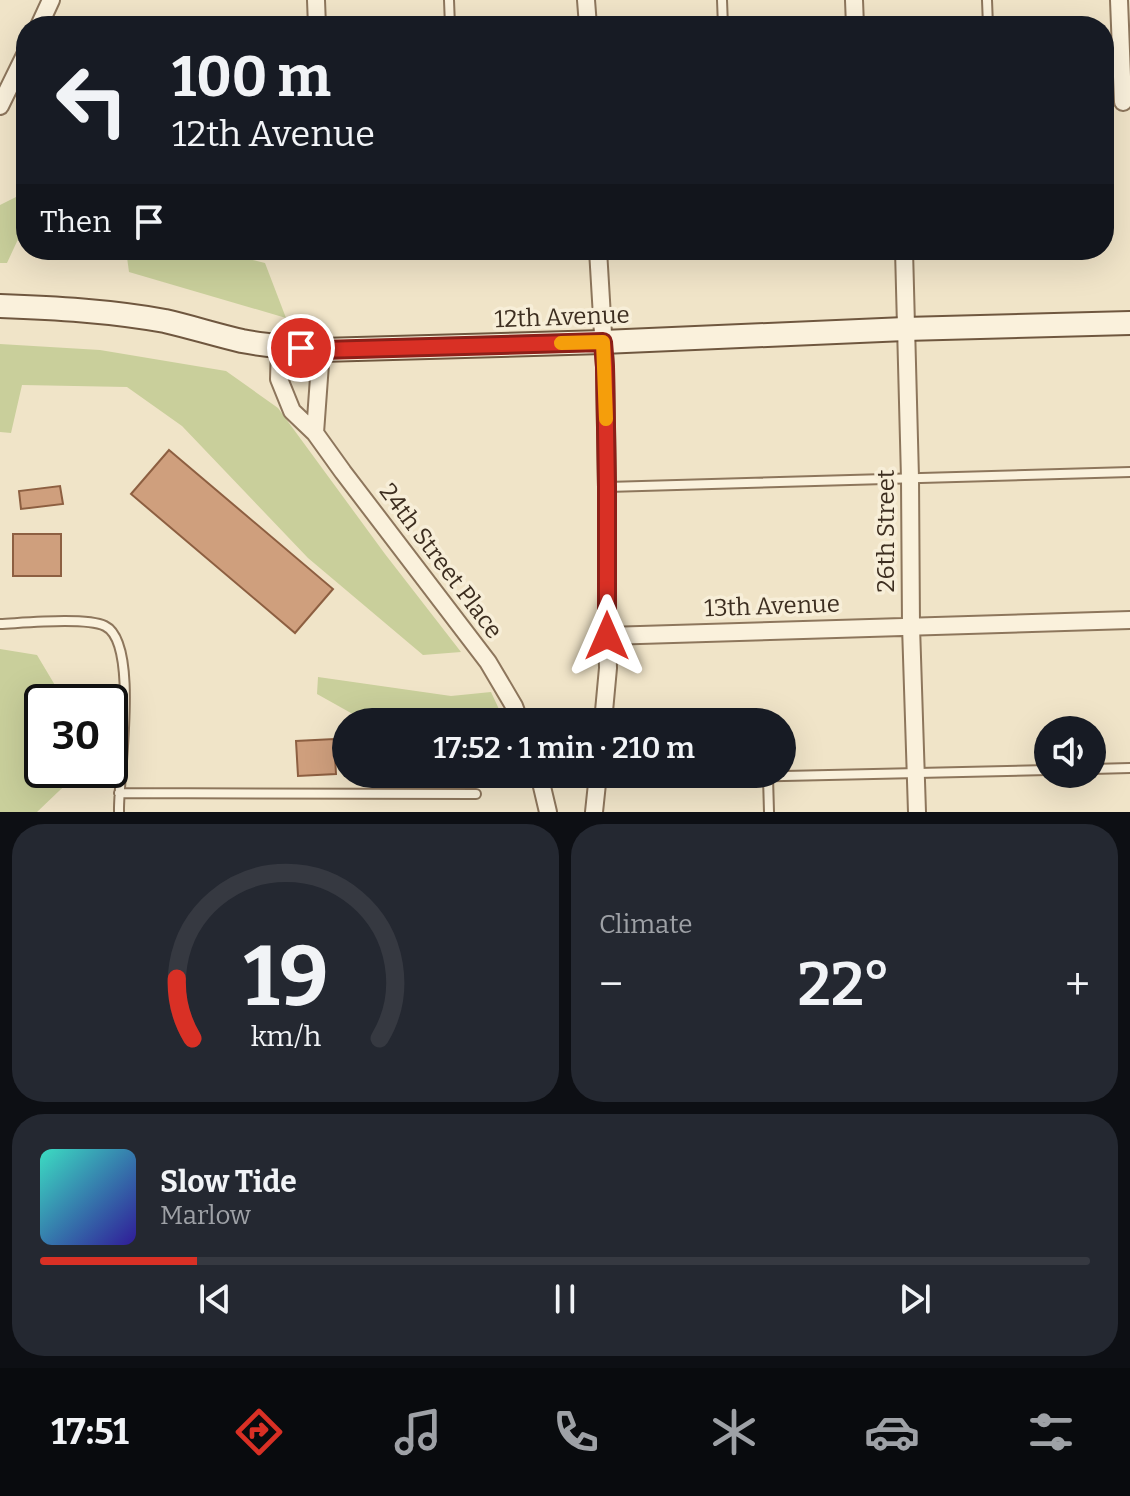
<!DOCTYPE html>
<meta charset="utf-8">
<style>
body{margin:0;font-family:Bitter,serif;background:#242831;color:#f1f3f6;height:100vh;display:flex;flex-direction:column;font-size:30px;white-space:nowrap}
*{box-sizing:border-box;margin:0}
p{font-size:26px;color:#9ea1a6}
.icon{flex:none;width:44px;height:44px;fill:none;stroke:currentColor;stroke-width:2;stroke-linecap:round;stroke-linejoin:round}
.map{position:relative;height:812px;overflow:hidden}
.drawer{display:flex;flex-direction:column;gap:12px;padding:12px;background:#0d0f14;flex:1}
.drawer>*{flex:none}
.guide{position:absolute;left:16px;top:16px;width:1098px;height:244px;border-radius:32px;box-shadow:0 8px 32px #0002;background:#171b24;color:#f1f3f6;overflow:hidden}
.tools{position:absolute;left:1034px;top:716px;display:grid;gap:16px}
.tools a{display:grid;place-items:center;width:72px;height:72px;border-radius:50%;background:#171b24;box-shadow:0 8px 32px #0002;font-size:40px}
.speed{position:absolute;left:24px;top:684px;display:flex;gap:16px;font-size:40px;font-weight:700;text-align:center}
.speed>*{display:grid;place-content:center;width:104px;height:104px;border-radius:50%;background:#171b24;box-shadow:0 8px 32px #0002;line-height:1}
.speed .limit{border:4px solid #111;border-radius:12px;background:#fff;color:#111}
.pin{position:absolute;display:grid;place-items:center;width:68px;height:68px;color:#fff;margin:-34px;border:4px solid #fff;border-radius:50%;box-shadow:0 2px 8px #0007}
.me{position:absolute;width:88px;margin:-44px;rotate:0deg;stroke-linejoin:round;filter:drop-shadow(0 0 6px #0008)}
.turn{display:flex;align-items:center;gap:28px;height:168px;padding:0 24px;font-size:36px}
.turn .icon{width:104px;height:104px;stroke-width:2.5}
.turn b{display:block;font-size:56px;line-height:68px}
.then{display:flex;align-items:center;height:76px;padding:0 24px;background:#0003;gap:16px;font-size:30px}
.big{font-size:60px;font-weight:600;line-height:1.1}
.drawer .tile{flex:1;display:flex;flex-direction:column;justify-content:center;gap:12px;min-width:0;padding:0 28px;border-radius:32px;background:#242831}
.drawer .dial{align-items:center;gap:0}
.dial svg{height:208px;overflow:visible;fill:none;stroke:#363941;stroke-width:7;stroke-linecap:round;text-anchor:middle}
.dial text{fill:#f1f3f6;stroke:none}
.song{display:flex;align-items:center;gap:24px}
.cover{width:96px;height:96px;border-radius:12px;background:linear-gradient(135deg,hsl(170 70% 55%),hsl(250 70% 35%))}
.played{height:8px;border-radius:4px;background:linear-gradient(90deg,#d93025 15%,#363941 15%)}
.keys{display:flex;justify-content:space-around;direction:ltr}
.heat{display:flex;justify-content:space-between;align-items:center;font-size:44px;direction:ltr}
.drawer .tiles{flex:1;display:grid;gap:12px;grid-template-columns:1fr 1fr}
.tile:last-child{grid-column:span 2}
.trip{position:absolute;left:332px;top:708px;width:464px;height:80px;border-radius:40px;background:#171b24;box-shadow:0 8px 32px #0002;font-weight:600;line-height:80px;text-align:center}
.menu{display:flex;height:128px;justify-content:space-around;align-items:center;background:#090b0e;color:#9ea1a6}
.menu .icon{width:56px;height:56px}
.menu .selected{color:#d93025}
.menu b{font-size:36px;color:#f1f3f6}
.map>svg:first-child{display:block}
</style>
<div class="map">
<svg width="1130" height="812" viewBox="0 0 1130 812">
<rect width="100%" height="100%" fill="#f0e4c8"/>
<path fill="#c9cf9b" d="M26,192V222L7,263H0V205Z
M126,250H211L265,263L286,318L129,272Z
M0,344L100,350L226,371L278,408L385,554L461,652L423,655L308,558L182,426L127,387L22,385L11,433L0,432Z
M0,649L37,655L65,702H42V770H81L37,812H0Z
M318,677L451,696L491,692L505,722H367L317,694Z"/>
<path fill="#cf9f7d" stroke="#8d5f41" stroke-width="2" d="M169,450L333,589L295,633L131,494Z
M60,486L63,504L21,509L19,491Z
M13,534H61V576H13Z
M334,739L336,774L298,776L296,741Z"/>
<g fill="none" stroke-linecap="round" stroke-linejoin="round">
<defs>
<path id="lane" d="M449,0L450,26
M722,0L723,26
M987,0L988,26
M607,487L1130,472
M0,624C23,623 86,617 105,626C140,643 118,776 119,812
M1092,769L1130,768
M768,777L769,812
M653,779L1048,770
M119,793L476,794"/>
<path id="street" d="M316,0L317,26
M586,0L588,26
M854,0L855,26
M1119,0L1123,102
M39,26L51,0
M0,106L26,53
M598,250L605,367L607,487V636L608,668L603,722
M904,250L910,478L911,626L917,812
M280,347L279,379L292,411L315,433L343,472L488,662L514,706L520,722
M315,433L321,350
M607,636L1130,620
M539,774L548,812
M594,812L598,774"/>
<path id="secondary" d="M0,306C55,308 110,311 165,321C191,327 216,335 242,341C268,346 295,348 321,350L603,342L905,329L1130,323"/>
</defs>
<use href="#lane" stroke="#8d765c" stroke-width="12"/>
<use href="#street" stroke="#8d765c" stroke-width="20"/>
<use href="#secondary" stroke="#6f573f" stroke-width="26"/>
<use href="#lane" stroke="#faf1dc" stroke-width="8"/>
<use href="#street" stroke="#faf1dc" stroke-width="16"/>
<use href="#secondary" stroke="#faf1dc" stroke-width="22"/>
</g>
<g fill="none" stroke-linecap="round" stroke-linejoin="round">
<defs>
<path id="route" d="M301,348L321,350L603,342L605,367L607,487V636"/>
</defs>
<use href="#route" stroke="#8d1f18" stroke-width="20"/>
<use href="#route" stroke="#d93025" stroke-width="14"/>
<path stroke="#f59e0b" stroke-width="14" d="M561,343L603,342L606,419"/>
</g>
<g text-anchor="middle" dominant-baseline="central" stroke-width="7" stroke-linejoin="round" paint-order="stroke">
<g font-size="24" fill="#3d2e20" stroke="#f7eed8">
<text transform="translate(562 317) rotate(-2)">12th Avenue</text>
<text transform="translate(886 531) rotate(-90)">26th Street</text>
<text transform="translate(441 561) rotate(53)">24th Street Place</text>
<text transform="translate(772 606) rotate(-2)">13th Avenue</text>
</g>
</g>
</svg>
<div class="tools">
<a><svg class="icon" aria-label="sound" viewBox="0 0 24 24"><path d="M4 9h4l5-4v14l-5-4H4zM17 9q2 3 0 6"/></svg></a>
</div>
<div class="speed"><div class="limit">30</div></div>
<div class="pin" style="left:301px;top:348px;background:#d93025"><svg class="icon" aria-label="arrive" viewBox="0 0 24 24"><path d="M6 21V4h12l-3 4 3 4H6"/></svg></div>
<svg class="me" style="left:607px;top:636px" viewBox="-20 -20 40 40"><path d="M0-17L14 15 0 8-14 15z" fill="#d93025" stroke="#fff" stroke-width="4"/></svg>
<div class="trip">17:52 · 1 min · 210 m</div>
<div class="guide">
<div class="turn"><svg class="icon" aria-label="left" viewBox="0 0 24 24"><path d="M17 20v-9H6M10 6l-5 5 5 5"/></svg><div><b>100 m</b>12th Avenue</div></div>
<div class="then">Then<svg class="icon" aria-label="arrive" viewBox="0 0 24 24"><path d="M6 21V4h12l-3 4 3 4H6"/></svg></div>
</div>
</div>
<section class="drawer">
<div class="tiles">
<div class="tile dial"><svg viewBox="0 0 100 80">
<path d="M14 69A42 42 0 1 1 86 69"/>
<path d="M14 69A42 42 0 0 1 8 46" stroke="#d93025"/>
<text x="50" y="56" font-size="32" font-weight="700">19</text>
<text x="50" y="72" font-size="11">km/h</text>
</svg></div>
<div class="tile"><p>Climate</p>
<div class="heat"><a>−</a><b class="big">22°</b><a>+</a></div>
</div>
<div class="tile">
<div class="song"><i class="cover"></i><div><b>Slow Tide</b><p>Marlow</p></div></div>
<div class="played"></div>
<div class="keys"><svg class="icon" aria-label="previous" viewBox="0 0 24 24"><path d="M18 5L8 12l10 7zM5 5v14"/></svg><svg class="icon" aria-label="pause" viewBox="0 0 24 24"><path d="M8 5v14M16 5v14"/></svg><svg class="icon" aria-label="next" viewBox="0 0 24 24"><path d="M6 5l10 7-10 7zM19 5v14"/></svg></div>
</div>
</div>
</section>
<nav class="menu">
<b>17:51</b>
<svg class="icon selected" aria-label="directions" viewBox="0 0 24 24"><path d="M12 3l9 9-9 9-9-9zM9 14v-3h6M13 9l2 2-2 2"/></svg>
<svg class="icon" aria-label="music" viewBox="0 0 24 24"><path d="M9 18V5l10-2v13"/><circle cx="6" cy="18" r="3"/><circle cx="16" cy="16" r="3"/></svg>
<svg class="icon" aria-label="phone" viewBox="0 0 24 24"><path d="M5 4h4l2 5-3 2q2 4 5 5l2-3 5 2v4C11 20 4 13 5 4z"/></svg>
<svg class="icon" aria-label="climate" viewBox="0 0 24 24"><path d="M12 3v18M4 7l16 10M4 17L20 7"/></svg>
<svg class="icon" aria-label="car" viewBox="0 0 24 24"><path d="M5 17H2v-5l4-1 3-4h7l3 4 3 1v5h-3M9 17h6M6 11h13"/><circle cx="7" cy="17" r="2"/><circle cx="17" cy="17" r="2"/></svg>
<svg class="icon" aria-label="filters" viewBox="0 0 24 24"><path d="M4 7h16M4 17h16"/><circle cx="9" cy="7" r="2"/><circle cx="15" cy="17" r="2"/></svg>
</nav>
